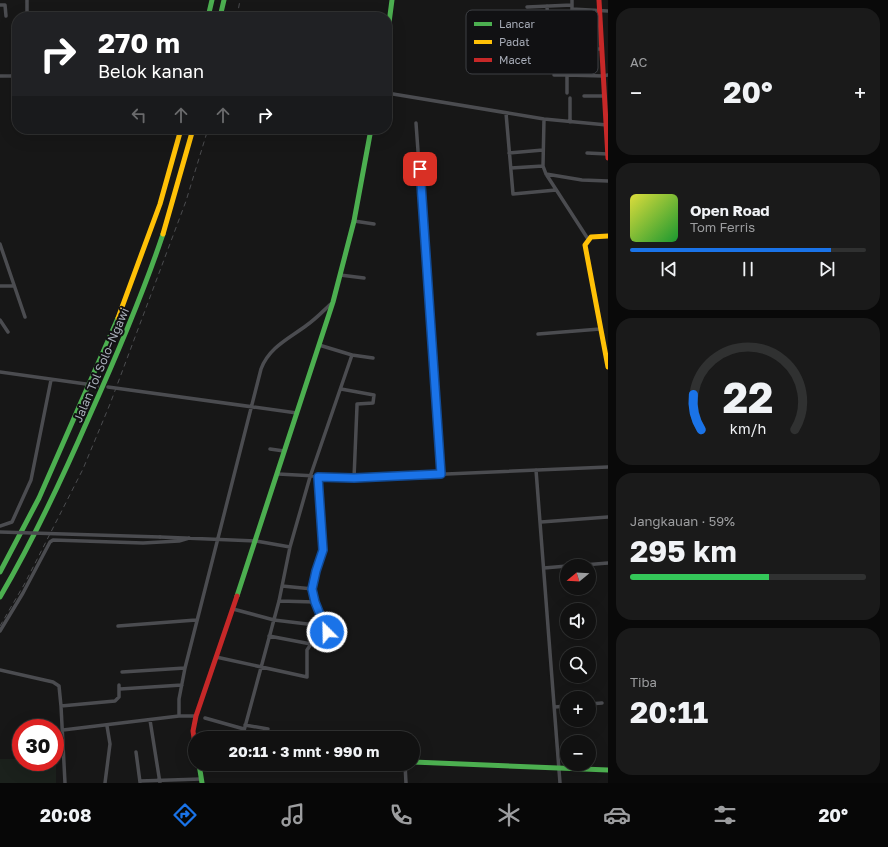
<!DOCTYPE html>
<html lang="id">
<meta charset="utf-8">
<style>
body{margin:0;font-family:"Golos Text",sans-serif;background:#1a1a1a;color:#f1f3f6;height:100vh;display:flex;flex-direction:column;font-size:15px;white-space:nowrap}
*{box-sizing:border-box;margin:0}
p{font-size:13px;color:#9c9d9f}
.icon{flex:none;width:22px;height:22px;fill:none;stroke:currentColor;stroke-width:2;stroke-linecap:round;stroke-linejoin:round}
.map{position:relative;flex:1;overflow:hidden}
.panel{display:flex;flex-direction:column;gap:8px;padding:8px;background:#090909;width:280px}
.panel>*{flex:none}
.banner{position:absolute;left:12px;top:12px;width:380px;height:122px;border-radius:16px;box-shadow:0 4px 16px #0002,0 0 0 1px #303131;background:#202124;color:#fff;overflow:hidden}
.needle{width:26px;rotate:252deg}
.tools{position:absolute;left:560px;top:559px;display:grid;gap:8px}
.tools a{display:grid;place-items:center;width:36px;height:36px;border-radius:50%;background:#111;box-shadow:0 4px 16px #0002,0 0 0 1px #303131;font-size:20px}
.speed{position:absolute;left:12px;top:719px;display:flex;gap:8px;font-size:20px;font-weight:700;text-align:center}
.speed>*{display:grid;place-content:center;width:52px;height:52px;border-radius:50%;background:#111;box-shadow:0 4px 16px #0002,0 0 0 1px #303131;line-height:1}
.speed .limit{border:6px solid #d22;background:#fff;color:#111}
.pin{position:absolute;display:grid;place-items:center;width:34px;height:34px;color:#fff;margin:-17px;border-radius:8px;box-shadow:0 2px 6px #0006}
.me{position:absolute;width:44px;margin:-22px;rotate:337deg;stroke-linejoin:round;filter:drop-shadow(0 0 3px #0008)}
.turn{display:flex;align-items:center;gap:14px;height:84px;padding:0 20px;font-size:18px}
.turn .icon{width:52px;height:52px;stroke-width:2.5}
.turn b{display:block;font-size:28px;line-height:34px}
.lanes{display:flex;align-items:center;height:38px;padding:0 20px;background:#0003;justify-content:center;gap:20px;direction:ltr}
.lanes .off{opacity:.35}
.big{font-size:30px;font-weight:700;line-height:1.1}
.panel .widget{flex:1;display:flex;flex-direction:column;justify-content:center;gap:6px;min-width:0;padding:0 14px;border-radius:16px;background:#1a1a1a}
.panel .dial{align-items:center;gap:0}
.dial svg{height:104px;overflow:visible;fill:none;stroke:#303131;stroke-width:7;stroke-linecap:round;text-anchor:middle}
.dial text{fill:#f1f3f6;stroke:none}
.song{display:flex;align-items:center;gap:12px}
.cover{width:48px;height:48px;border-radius:6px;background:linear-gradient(135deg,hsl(60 70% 55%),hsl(130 70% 35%))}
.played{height:4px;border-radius:2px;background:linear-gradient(90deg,#1a73e8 85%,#303131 85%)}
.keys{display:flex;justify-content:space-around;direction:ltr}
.heat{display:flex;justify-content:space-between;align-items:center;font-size:22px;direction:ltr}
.charge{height:6px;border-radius:3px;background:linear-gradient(90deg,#34c759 59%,#303131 0)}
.trip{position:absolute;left:188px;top:731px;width:232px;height:40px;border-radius:20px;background:#111;box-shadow:0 4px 16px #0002,0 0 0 1px #303131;font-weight:700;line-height:40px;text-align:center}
.dock{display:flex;height:64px;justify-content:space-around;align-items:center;background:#070707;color:#9c9d9f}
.dock .icon{width:28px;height:28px}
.dock .on{color:#1a73e8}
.dock b{font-size:18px;color:#f1f3f6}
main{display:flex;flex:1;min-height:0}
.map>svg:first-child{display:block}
</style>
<main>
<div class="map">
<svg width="608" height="783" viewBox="0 0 608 783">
<rect width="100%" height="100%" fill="#171717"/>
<path fill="#1b211c" d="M56,758V783H0V759H21V762H55Z"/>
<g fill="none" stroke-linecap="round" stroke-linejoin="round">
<path stroke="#343537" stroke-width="3.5" stroke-dasharray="3.5 2" stroke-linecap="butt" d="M90,385L103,387"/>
<path stroke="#4b4c50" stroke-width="3.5" d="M27,0V17
M0,5H5L6,16
M547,6L548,23H570L572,21V0
M527,7L572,5
M572,9L608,11
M528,21H548
M570,49H602
M554,75H567
M0,76H17
M12,76C20,59 11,42 17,32
M387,93L544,119L607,125
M567,93V75L603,76L608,75
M584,96H605
M570,98V122
M506,113L513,194L556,190
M416,123L441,474
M509,153L543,150
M587,153L608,154
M543,166L544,119
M511,168L543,166L546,174L588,239
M546,174L582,180L608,181
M354,221L374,224
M0,244L25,317
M340,275L364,278
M0,286H14
M0,320L8,332
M538,334L600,329
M319,345L352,355L373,358
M0,372L86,384
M108,387L297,413
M341,389L374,395L373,403L357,404V406L354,478
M270,449L284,451
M536,470L560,783
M278,474L354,478L608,467
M541,522L608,517
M0,526L12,522L31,480L51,380
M160,537L256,541L290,547
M571,566L608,563
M544,568L567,566
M282,586L313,589
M279,601L315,602
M233,609L274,620L324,626
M118,626L196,620
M0,631L23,593L50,542L53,540L143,543L179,541L189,538
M269,636L311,644
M216,657L307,677V650L311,644L327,634L315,602L313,589L316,571L324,546L318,477
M0,670L53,682L59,686L61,706L65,783
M122,672L185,668
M120,689L182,685
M589,704L602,703
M61,706L115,701L119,697V685
M555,707L567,706
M179,716V699L185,668L261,369C269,347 290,338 307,325C317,318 325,309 333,302
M205,718L244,729
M150,720L160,783
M245,725L268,729
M63,730L179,716H196
M242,738L279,601L290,547L310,477L352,355
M136,752L140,782
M405,764L406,783
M140,781L201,779
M105,783L110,744L107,726"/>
<path stroke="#4caf50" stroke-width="5" d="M208,17L212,0
M220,17L224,0
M387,38L392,0
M0,572L39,498L118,318
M237,596L333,302L354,221L371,129
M0,597C34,539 62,479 89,417C116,357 142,297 163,234
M413,762L608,770
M199,764L202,783"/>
<path stroke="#ffc107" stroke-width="5" d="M163,234L193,129
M608,236L591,237L585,245L608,367
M118,318L160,204L181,129"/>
<path stroke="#c62828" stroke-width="5" d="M599,0L608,158
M195,745L193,731L196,716L237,596"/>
<path stroke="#4b4c4f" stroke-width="1" stroke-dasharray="5 4" stroke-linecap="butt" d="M237,17L240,0
M0,626L25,583L83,469L110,404L186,201L208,129"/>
<path stroke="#4b4c50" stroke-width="3.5" d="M0,532L160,537"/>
</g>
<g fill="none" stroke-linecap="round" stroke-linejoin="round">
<defs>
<path id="route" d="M327,632L315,602L312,589L316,571L323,550L318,477L354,478L441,474L420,169"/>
</defs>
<use href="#route" stroke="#114b97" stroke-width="10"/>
<use href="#route" stroke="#1a73e8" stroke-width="7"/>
</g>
<g text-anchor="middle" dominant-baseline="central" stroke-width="4" stroke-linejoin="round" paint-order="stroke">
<g font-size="12" fill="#a8adb8" stroke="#111113">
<text transform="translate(101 365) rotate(-67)">Jalan Tol Solo–Ngawi</text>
</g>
</g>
<rect x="466" y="10" width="132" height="64" rx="6" fill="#111113" stroke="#3e4045" stroke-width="1"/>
<rect x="474" y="22" width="18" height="4" fill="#4caf50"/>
<rect x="474" y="40" width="18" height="4" fill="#ffc107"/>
<rect x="474" y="58" width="18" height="4" fill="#c62828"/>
<g font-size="11" fill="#a8adb8">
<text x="499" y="28">Lancar</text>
<text x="499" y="46">Padat</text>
<text x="499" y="64">Macet</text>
</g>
</svg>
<div class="tools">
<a><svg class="needle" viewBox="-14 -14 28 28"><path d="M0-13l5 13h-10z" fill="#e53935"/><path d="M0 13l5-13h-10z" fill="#9c9d9f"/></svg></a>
<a><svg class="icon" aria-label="sound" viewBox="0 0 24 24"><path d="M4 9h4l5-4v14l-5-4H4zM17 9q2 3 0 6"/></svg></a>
<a><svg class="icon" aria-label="search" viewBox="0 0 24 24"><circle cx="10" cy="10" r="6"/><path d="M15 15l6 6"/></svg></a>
<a>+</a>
<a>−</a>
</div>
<div class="speed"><div class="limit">30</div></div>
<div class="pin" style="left:420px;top:169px;background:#d93025"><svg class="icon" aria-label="arrive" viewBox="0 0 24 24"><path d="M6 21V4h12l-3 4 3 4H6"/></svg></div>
<svg class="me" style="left:327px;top:632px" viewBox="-20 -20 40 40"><circle r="17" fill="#1a73e8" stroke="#fff" stroke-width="3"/><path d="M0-11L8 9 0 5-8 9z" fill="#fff"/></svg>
<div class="trip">20:11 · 3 mnt · 990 m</div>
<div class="banner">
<div class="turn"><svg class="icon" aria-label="right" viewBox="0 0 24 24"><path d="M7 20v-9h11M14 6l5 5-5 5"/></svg><div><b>270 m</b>Belok kanan</div></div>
<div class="lanes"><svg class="icon off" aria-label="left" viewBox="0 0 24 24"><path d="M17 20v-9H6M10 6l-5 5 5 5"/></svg><svg class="icon off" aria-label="ahead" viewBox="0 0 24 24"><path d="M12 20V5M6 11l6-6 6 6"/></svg><svg class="icon off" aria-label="ahead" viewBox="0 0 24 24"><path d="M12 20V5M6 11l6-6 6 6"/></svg><svg class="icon" aria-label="right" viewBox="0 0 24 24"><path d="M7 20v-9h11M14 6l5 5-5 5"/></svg></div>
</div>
</div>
<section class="panel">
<div class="widget"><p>AC</p>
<div class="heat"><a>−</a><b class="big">20°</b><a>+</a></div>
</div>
<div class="widget">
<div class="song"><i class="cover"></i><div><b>Open Road</b><p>Tom Ferris</p></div></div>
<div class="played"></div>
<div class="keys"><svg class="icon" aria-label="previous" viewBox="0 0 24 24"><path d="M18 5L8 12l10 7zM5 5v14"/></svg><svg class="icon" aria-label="pause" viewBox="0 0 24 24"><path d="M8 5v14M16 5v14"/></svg><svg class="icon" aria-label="next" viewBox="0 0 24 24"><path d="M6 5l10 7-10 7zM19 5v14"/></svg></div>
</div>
<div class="widget dial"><svg viewBox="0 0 100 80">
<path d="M14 69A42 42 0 1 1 86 69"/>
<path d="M14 69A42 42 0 0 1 8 42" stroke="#1a73e8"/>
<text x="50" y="56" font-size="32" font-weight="700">22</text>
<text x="50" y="72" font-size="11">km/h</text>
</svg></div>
<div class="widget"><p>Jangkauan · 59%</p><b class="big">295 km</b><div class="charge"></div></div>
<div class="widget"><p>Tiba</p><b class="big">20:11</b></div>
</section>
</main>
<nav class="dock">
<b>20:08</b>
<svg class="icon on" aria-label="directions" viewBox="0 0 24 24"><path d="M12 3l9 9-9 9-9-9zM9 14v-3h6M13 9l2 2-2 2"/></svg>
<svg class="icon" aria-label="music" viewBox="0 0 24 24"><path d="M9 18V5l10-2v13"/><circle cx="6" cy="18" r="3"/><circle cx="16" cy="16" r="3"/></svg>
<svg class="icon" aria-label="phone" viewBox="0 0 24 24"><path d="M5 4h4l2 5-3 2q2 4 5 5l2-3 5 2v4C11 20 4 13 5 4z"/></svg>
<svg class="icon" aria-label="climate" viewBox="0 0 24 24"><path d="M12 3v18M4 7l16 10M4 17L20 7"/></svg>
<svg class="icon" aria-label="car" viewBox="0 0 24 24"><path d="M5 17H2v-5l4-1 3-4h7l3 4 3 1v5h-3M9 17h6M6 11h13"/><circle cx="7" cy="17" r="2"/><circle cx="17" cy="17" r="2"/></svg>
<svg class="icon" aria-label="filters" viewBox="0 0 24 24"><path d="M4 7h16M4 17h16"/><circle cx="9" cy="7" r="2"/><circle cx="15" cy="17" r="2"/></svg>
<b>20°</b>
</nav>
